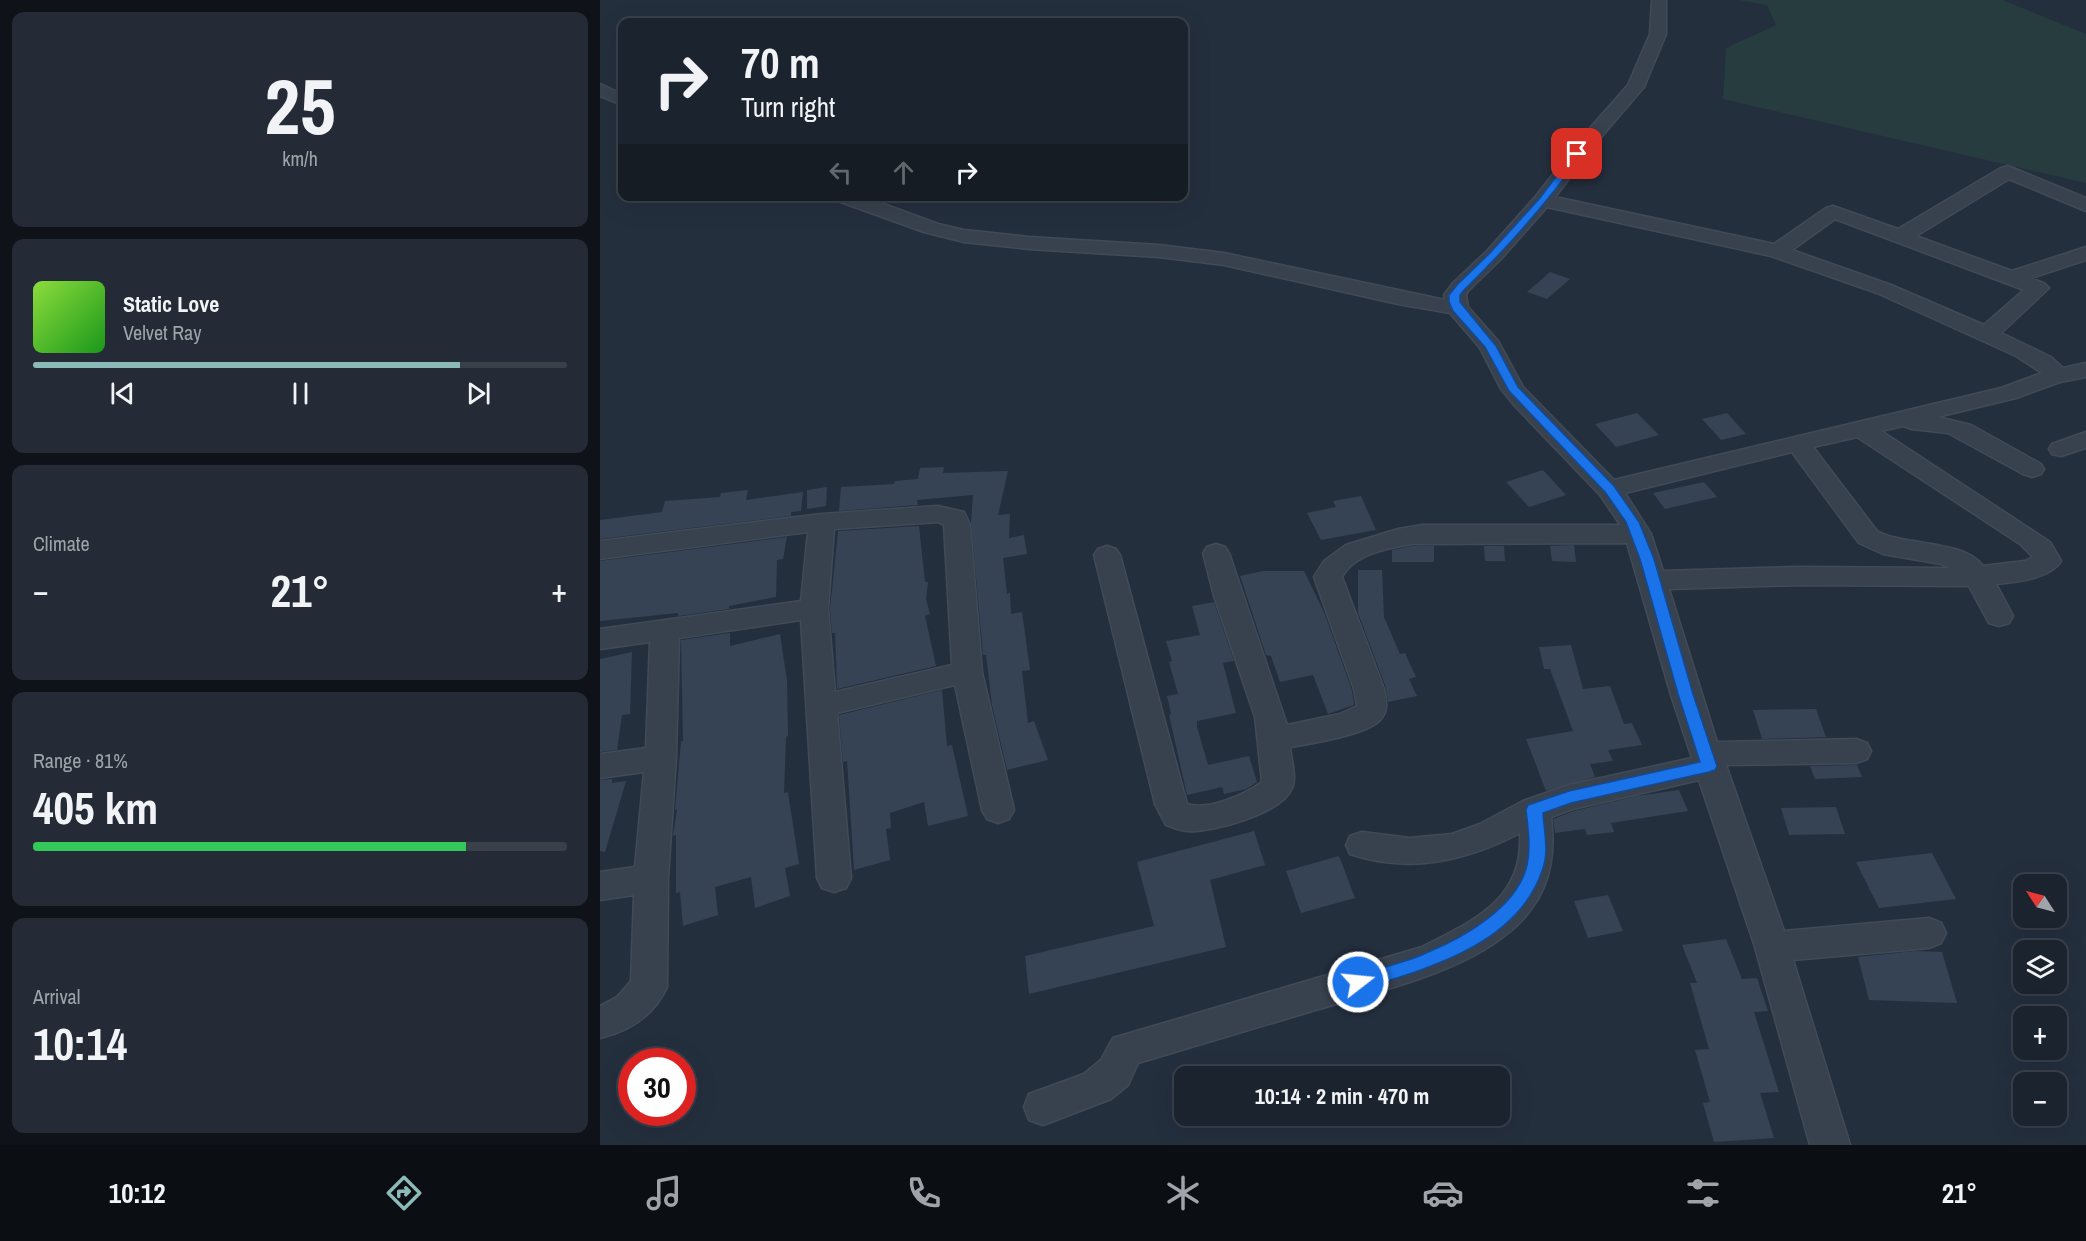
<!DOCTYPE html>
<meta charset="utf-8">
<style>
body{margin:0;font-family:"Archivo Narrow",sans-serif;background:#242b36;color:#f1f3f6;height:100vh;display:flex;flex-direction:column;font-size:22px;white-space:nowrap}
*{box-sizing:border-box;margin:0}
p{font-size:20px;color:#a0a4aa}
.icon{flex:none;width:33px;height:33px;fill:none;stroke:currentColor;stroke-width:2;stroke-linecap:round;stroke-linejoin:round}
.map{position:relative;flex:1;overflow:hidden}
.panel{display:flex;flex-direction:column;gap:12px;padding:12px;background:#0f1319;width:600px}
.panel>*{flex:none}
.top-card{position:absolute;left:18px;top:18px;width:570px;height:183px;border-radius:12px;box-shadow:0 6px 24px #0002,0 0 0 2px #39404a;background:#1b232e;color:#f1f3f6;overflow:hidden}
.needle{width:39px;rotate:306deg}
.tools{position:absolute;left:1413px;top:874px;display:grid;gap:12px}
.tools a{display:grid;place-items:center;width:54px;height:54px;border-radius:12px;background:#1b232e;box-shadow:0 6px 24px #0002,0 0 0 2px #39404a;font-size:30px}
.speed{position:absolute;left:18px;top:1048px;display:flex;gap:12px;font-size:30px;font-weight:700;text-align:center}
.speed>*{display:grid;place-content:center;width:78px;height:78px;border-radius:50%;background:#1b232e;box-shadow:0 6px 24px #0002,0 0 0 2px #39404a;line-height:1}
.speed .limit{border:9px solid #d22;background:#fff;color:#111}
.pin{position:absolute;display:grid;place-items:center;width:51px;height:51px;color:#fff;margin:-26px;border-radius:12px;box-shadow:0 3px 9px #0006}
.me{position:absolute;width:66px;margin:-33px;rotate:74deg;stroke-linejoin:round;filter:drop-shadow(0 0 4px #0008)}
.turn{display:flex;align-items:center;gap:21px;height:126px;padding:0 24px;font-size:27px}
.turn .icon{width:78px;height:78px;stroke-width:2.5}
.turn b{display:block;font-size:42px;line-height:51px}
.lanes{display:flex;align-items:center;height:57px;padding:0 24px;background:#0003;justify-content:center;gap:30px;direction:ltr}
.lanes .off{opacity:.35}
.big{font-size:45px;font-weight:700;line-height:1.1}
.panel .widget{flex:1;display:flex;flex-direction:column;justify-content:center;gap:9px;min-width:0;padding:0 21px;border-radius:12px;background:#242b36}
.panel .dial{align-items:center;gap:0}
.dial b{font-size:78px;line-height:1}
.song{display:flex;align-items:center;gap:18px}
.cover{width:72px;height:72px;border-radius:9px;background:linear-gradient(135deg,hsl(90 70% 55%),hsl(120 70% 35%))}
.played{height:6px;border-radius:3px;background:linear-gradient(90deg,#8bbbb9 80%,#39404a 80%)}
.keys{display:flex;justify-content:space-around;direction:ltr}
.heat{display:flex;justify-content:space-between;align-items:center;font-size:33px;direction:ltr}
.charge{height:9px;border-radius:4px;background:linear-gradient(90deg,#34c759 81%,#39404a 0)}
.trip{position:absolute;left:574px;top:1066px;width:336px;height:60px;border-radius:12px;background:#1b232e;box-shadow:0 6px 24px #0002,0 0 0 2px #39404a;font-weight:700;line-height:60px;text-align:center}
.menu{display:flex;height:96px;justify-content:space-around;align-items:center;background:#0b0e12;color:#a0a4aa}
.menu .icon{width:42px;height:42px}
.menu .current{color:#8bbbb9}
.menu b{font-size:27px;color:#f1f3f6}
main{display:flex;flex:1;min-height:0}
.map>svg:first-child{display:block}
</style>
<main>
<section class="panel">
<div class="widget dial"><b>25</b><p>km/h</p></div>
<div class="widget">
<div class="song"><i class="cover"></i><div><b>Static Love</b><p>Velvet Ray</p></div></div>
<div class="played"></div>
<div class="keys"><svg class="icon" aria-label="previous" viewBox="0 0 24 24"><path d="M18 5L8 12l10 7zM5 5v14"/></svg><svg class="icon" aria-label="pause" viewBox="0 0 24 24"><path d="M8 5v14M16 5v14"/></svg><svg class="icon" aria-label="next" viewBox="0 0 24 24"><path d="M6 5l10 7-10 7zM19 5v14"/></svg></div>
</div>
<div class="widget"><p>Climate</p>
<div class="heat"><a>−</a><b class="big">21°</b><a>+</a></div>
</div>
<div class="widget"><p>Range · 81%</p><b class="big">405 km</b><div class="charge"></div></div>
<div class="widget"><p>Arrival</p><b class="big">10:14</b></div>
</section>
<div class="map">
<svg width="1486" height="1145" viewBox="0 0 1486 1145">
<rect width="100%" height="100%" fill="#242f3e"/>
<path fill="#263c3f" d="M1138,0H1403L1486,34V183L1123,99L1126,48L1176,25L1167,5Z"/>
<path fill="#364354" d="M950,272L970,279L947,299L927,292Z
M1037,413L1059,435L1016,447L995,424Z
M1127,413L1146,434L1121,440L1102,419Z
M344,467L343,473L408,471L398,515L410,514L409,538L424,535L427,554L403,558L407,594L410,593L411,614L422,612L430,670L422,671L428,723L434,721L448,760L407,770L392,705L386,655H383L371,521L373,495L317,500L318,505L239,511L241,487L294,484L295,481L318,479L320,468Z
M943,470L966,495L929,507L906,482Z
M1104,482L1117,497L1065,509L1053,493Z
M227,487L226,506L207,509V490Z
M148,490L146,500L203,492L201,511L191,512V516L0,539V520L62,512L65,501L120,497L121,493Z
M761,496L776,530L721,540L707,513L736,507L733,501Z
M319,526L325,582H328L326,599L330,614L325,616L336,666L237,689L235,633H232L230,609L238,531Z
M187,537L183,559L177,560L176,597L129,606V609L78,616V613L0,621V561Z
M974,545L976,562L952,561L950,546Z
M812,546H834V562H792V550Z
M884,546H904L905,561H885Z
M758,570H782L784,617L800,654L805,653L816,677L809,679L817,696L788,702L786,688L758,613Z
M663,571H704L724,612L752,690L754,705L728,714L713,675L680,682L671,656L666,655L640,576Z
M614,602L634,661L623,663L636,713L597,721V727L608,765L649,756L657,782L646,789L624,794L622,787L587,795L569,715L571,714L567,696L578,694L569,662L572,661L566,641L600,635L592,606Z
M130,633V646L180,634L187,681L188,736L186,737L184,793L188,792L199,864L185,868L190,896L155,908L151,877L115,887L118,915L83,926L80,892L76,893V835L73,836L77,810H75L81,741H83L81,640Z
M971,645L983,689L1010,686L1024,724L1032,723L1042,745L1008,750L1013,761L990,764L995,777L946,791L926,739L973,731L950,669H944L939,647Z
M32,652L30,714L22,715L17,750L0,752V659Z
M342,690L347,746L352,745L368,816L328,826L324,802L290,813L291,828L286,829L290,860L254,870L247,761L243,762L239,715Z
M1216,709L1226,737L1162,739L1153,710Z
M1257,765L1262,777L1215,779L1210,766Z
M12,779V783L26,781L5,852L0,851V780Z
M1079,790L1088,811L1011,823L1014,832L987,835L985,829L955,833L953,819L974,811L1037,796Z
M1236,807L1245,834L1189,835L1181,808Z
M654,831L665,865L610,880L626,947L429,994L425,956L554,926L537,862Z
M1332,853L1356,899L1279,908L1256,862Z
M739,856L755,898L701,913L686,871Z
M1008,895L1023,931L988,938L974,901Z
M1126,939L1142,979L1157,978L1168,1011L1154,1012L1179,1092L1160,1093L1174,1138L1114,1142L1103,1103L1110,1102L1095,1050L1109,1049L1090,983H1097L1082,945Z
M1315,951L1342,952L1357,1003L1269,1000L1258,957Z"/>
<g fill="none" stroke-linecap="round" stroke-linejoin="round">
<defs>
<path id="minor" d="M1052,0H1066V34L1044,87L996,143L955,197L1174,244L1226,208L1233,206L1298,229L1401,168L1408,166L1486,198V211L1409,179L1316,236L1412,271L1486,247V260L1431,278L1445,284L1449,288L1401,333L1451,357L1463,368L1486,363V377L1460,382L1416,398L1337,417L1371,425L1441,464L1444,469L1441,474L1432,477L1423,474L1348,433L1312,429L1303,426L1281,431L1450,542L1461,561C1450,579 1416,582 1396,584L1413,616L1409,623L1399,626L1389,623L1369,586L1199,585L1069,589L1117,742L1256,739L1267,743L1271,751L1267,759L1256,763L1126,765L1184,931L1329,918L1341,923L1346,933L1341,943L1329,948L1193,960L1250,1145H1210L1155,947L1099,780L973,809L951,817C955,850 952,880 932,908C889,969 777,991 709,1012C652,1029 595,1046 538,1063L528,1085L511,1099L443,1125L429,1120L424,1107L429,1094L484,1074L501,1060L513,1038L822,947C873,921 924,900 920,833C866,861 810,874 750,854L746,845L750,836L762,832L810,838L852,834L880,824L923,801L969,785L1092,758L1071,695L1027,543L812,544C788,548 754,554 742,577L784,689C786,700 789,711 780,720C768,734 709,744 690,747C691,759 697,778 692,788C683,813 612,833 588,831C580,831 573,827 566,825L555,804L494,555L498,549L507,546L516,549L520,555L587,804C608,811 644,795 662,782L655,717L614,596L603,553L607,547L616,544L625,547L629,553L687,725L740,714L757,706L754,689L714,577L724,561L746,545L798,529L823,525H1020L1019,523L1000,495L914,405L901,389L880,348L850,313L798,304L624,265L559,257L429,249L364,242L324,232L235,200L233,196H262L338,224L364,230L429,237L559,245L624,253L845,300L844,295L853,283L887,251L936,196L984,135L1028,85L1050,34ZM947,207L1171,256L1277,293L1416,356L1442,373L1401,388L1014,480L923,387L898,341L868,307L866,295L868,291L901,259ZM1235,219L1424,290L1384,325L1291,285L1192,250ZM1257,437L1420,544L1433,557L1425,561L1383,566C1363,539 1307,547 1277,531L1213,447ZM1192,452L1259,543L1283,554L1341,564L1350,568L1199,567L1063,571L1051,534L1025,493Z
M0,84L22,94V105L0,96Z
M1486,432V448L1461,456L1452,454L1449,449L1452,444Z
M338,506L364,512L370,525L382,672L414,810L409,819L398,823L387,819L382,810L355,685L237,713L251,878L246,888L234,892L222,888L217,878L201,620L79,638L76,758L68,878L67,987C54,1015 30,1031 0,1038V1006L17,997L31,981L34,895L0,900V872L35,867L44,772L0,778V754L46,748L50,642L0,649V629L201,601L208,532L0,559V541L222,514ZM338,522L344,525L352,665L235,692L228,609L234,529Z"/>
</defs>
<use href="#minor" stroke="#414a57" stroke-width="3"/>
<use href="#minor" fill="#38414e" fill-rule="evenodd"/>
</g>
<path fill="#1a73e8" stroke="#114b97" stroke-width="1.5" d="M974,153L982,154C947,203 907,248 864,290L860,295V302L896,346L918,387L1014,486L1039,522L1054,559L1093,694L1117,766L1115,770L1109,772L971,803L943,813C944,831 949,851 943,868C919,945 826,969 758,990L751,988L749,982L751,977C776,968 803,964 826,953C863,938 918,907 927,865C931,847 928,828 926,810L928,805L969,791L1100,762L1078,694L1040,559L1026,522L1005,492L909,391L885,347L853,311L849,302V295L857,285L890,253L940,198Z"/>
</svg>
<div class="tools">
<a><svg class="needle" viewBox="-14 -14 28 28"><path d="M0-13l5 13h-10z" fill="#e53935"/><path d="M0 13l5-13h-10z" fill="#a0a4aa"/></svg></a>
<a><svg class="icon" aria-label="layers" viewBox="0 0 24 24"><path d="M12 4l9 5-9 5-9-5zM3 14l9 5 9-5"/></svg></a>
<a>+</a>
<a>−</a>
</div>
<div class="speed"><div class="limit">30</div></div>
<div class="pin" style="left:977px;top:154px;background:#d93025"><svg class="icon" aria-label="arrive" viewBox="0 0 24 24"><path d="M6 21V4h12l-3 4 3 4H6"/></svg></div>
<svg class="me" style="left:758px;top:982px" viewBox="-20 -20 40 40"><circle r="17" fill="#1a73e8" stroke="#fff" stroke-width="3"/><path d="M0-11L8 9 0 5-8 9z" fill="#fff"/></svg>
<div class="trip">10:14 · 2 min · 470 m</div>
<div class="top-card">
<div class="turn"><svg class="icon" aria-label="right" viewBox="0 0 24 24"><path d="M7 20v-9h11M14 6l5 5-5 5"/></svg><div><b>70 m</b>Turn right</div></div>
<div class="lanes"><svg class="icon off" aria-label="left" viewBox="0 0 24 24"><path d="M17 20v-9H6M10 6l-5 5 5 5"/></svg><svg class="icon off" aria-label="ahead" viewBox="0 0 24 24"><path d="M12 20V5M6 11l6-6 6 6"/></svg><svg class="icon" aria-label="right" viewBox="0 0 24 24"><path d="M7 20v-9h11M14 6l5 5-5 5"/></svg></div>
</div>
</div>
</main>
<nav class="menu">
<b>10:12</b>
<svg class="icon current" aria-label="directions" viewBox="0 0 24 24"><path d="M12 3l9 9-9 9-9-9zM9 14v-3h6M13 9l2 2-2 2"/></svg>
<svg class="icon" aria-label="music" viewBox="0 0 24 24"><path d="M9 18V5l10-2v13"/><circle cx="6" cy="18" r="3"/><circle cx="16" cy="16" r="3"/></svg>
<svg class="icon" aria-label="phone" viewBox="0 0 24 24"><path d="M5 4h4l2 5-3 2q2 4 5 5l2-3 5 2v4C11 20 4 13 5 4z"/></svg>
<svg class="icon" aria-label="climate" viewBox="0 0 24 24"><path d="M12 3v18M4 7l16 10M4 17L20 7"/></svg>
<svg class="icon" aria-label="car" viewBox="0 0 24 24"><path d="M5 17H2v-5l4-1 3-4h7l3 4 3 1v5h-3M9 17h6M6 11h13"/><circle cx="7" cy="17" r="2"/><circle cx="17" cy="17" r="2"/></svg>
<svg class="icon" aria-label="filters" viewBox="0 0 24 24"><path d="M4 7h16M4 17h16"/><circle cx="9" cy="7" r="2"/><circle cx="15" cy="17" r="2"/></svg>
<b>21°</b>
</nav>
